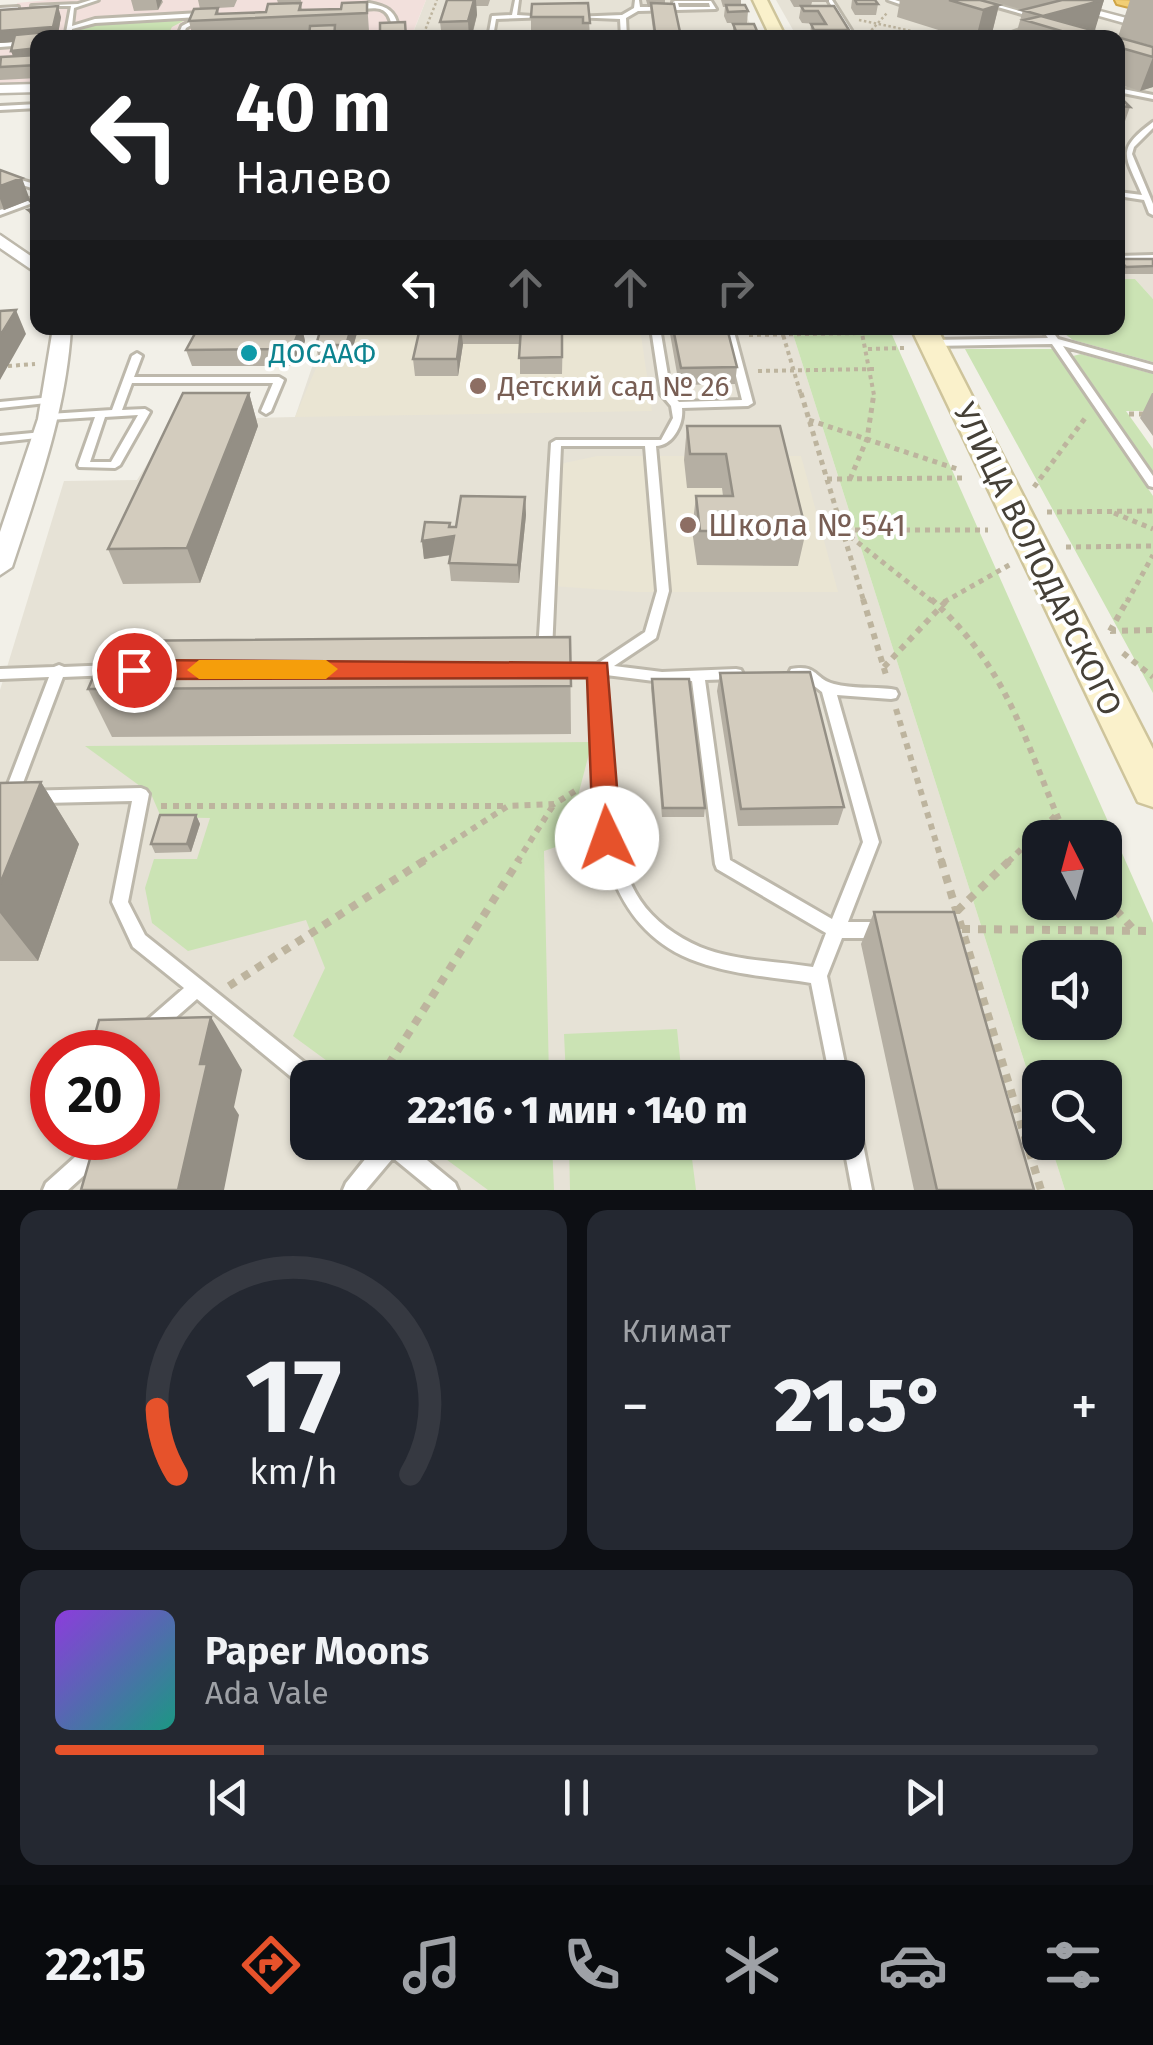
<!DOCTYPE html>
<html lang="ru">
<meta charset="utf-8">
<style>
body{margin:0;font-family:"Fira Sans",sans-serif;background:#242831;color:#f1f3f6;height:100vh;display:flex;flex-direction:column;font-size:38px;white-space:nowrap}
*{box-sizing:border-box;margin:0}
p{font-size:32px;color:#9ea1a6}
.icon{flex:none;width:55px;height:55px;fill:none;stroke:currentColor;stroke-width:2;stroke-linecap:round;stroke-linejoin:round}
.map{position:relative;height:1190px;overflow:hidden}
.details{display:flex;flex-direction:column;gap:20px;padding:20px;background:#0d0f14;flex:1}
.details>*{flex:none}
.guide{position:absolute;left:30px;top:30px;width:1095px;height:305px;border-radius:20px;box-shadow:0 2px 8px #0004;background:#202124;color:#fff;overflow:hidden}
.needle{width:65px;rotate:354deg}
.fabs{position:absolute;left:1022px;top:820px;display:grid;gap:20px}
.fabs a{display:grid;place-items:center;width:100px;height:100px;border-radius:20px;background:#171b24;box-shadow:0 2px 8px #0004;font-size:50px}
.speed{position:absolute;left:30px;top:1030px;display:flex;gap:20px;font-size:50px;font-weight:700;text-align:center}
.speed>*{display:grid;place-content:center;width:130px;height:130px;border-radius:50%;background:#171b24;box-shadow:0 2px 8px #0004;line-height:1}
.speed .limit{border:15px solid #d22;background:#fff;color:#111}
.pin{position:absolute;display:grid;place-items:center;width:85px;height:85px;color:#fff;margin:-42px;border:5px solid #fff;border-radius:50%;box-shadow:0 2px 10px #0007}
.me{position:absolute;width:110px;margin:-55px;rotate:357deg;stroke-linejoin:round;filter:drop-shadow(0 0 8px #0008)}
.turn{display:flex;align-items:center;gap:35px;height:210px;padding:0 40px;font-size:45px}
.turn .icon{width:130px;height:130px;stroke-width:2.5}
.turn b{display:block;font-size:70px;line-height:85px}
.lanes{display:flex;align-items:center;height:95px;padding:0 40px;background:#0003;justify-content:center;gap:50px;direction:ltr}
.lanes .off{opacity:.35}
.big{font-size:75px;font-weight:800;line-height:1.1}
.details .tile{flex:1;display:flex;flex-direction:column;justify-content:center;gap:15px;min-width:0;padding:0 35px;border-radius:20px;background:#242831}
.details .dial{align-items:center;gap:0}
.dial svg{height:260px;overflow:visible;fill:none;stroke:#363941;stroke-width:7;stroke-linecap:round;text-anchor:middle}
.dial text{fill:#f1f3f6;stroke:none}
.song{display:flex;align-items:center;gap:30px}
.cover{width:120px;height:120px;border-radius:15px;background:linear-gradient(135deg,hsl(270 70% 55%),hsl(170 70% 35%))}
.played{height:10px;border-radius:5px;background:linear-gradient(90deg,#e6522b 20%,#363941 20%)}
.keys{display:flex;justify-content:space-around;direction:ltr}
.heat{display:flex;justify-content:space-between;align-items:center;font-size:55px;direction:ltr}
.details .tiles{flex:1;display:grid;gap:20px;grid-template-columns:1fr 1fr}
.tile:last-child{grid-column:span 2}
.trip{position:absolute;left:290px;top:1060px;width:575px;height:100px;border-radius:20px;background:#171b24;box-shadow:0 2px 8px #0004;font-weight:800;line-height:100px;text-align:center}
.menu{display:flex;height:160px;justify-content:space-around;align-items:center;background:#090b0e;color:#9ea1a6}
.menu .icon{width:70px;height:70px}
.menu .active{color:#e6522b}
.menu b{font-size:45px;color:#f1f3f6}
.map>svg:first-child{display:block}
</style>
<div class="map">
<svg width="1153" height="1190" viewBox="0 0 1153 1190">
<rect width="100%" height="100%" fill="#f2f0e8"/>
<path fill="#e6e2d6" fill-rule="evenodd" d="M426,0H739L756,37L411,38Z
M776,0H1032L1153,32V299L1135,279H1118V38L797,37Z
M354,328H791L1040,1111V1142L1050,1143L1065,1190H0V690L64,481L137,480L175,420L295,417L324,332ZM52,1052H138V1138H52ZM308,1078H848V1142H308Z"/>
<path fill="#eae5d3" d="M358,328H640L652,411L295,417L319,361H349Z
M597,456H801L838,592H636L552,586L560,464Z"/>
<path fill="#f2e0dc" d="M48,0H426L411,37L38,38L37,83L0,84V16L16,10L17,3Z"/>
<path fill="#cbe3b4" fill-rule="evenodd" d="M191,17L172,27L167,37L76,35L77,27Z
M1118,279H1135L1153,299V362L1073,340L1057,328H1118Z
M791,328H889L1153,923V1190H1065L1050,1143L1105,1142V1078H1040V1111ZM1040,838H1105V902H1040ZM1040,958H1105V1022H1040Z
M965,349H1055L1153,496V693Z
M1081,354L1153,374V411H1126L1153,449V472L1073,356Z
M592,742L579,792L582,838L544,851L549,1077H349L293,1036L325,968L306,920L188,951L152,923L145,888L154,859H197L210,818L161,817L151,794L85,746Z
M677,1029L682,1077H566L564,1034Z
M424,1143H552L554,1190H488Z
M569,1143H690L696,1190H570Z"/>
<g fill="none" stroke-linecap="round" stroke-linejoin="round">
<defs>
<path id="lane" d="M91,0H98L74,8L72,26L95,19L200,13L205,17L186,28L182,38H177L182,26L199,17L95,23L72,29L71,38H65L71,6H32L78,4Z
M515,0H519L517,15L549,17L496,19L493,37L488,38L492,16L512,15Z
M635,0H639L640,7H674L673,2L675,1H711L716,9L638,11L626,18L627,38H621L620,19L573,17L622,15L634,8ZM678,3H709L710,7H679Z
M828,0H832L856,38H851Z
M888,0H895L917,7L914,9Z
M973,0H981L1041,17L1036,18Z
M369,3C385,6 396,10 398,28L389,38H384L392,28C389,2 372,8 352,11L349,9L369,5L367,4Z
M18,7V9L0,12V8Z
M1031,26L1033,29L1007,38H998Z
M523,35H579L582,37L521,38Z
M38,40V44L0,47V43Z
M1118,88L1153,95V99L1118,92Z
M38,104V108L0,110V106Z
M1153,122V128L1134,147L1132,154L1153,204V215L1149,213L1144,200L1118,196V192L1142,195C1126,156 1114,151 1153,122Z
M0,174L38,185V190L0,178Z
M38,196V201L0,215V210Z
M1153,255V259L1118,260V256Z
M651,328H660L671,393L679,402L742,400L724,328H733L753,403L748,406L682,408C684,424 673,446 656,446L669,591L656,638L614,666L662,672L736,669L741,670L743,674L741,678L736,679L705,680L730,860L832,919L863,842L822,692L804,678L791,677L789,673L791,669C818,664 814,679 834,684C852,689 873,687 891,689L896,690L898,694L896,698L891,699L837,695L879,842L848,922H885L891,924L893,930L891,936L885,938H842L827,976L848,1078V1080V1078H830L811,983C773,977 734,975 698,962C581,921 594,774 592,674H557L552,673L550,669L552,665L557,664H597L645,632L657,591L645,446H561L552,652L550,655H540L538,652L551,443L556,440H661L673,418L671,406L661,394ZM606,675L662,682L692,681L715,864L717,869L826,933L813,967C776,961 734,961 700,947C677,937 654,921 640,900C602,842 608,743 606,675Z
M1041,328H1050L1058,339L1153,365V371L1063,346L1153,476V487L1149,486L1052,344L931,346L926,343L931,340L1048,338Z
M137,353L142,356L134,377H279L284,380L271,411L266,414L261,411L273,383H132L122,410L145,409L150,412L120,465L115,468L79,467L78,465L95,417L49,420L44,417L49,414L112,410L132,356ZM138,415L111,462H90L105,417Z
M52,397L56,398V402L0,408V402Z
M43,432L48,435L47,437L0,442V436Z
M59,665L64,667L112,665L117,666L119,670L117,674L112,675L63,677L20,791L141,788L146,790L149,794L128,902L145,935L315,1071L317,1078H308V1087L301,1085L197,999L157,1034L151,1037L145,1034L142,1028L145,1022L184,988L133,947L112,902L132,801L0,804V792H5L49,677L0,679V669L54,667Z
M848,1109L855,1112L858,1119L872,1190H852L843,1142H848Z
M78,1138H98L91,1169L68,1190H43L46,1183L75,1157Z
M379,1142H405L455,1183L458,1190H432L393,1158L366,1190H343L346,1183Z"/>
<path id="street" d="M1042,0H1058L1153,25V31Z
M38,84V92L0,93V85Z
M0,235L38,261V274L0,248Z
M53,328H71C66,412 38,488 12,567L0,575V532L38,419Z"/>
<path id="secondary" d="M753,0H767L786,38H771Z
M911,328H937L1153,749V807L1138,802Z"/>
<path id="highway" d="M1115,0L1153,1V13L1117,4Z"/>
</defs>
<use href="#lane" stroke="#bdb8ab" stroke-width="6"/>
<use href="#street" stroke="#bdb8ab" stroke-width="5"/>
<use href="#secondary" stroke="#cec49b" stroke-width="5"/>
<use href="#highway" stroke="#cfa445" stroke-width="4"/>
<path stroke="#bdb49e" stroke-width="2.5" stroke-dasharray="2.5 2.5" stroke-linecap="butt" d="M859,20L946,38
M868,34L887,13
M422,38L437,0"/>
<path stroke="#bdb49e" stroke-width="4" stroke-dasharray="4 4" stroke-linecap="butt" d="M781,328L801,395
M861,328L874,395
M749,335L863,333
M868,349L904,348
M8,366L35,364
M758,371L874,369"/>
<path stroke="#bdb49e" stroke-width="5" stroke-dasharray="5 5" stroke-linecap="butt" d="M801,393L864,602
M1129,414H1153
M809,420L960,470
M827,479L964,478
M850,479L867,439L874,393
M1034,487L1086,417
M1047,512L1153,511
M1114,513L1153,529
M842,530L933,602
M845,530H988
M1066,547L1153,546
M944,602L1011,564
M1127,602L1153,555"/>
<path stroke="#bdb49e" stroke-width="6" stroke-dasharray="6 6" stroke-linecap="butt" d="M863,599L886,675
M931,599C1012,672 1024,743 1067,838
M1110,631L1128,599
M1110,631L1153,630
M1123,653L1153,677
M884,667L948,599
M896,709L942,862
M161,806H505
M421,862L508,806L554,804L580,788
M517,862L554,804
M1008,862L1055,816"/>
<path stroke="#bdb49e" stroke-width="8" stroke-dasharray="8 8" stroke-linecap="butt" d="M941,860L1041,1190
M1105,898L1135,931
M957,911L1010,860
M962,929L1153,931
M229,986L425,860
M380,1078L519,860"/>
<use href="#lane" fill="#fff" fill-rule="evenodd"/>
<use href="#street" fill="#fff" fill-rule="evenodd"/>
<use href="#secondary" fill="#faf1cb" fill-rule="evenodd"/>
<use href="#highway" fill="#f1ce74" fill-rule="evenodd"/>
</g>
<path fill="#b5afa3" d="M131,0H162L163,2L158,10L134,11Z
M198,0H237L234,7L218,8L219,14L266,12L278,3L277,0H301L302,10L341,9L367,2L369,31L336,32L337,38H309V33L193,38L189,21L200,9Z
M447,0H490L488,6H476L477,15L472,37L475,38H442L440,22Z
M646,0H665V3L680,32L679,38H654L650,7H648Z
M721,0H741V5L748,11L747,23H727L724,16L725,7H723Z
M790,0H829V2H812L811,6L849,30L848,38H810L811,24H817L802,23L799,18L801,7H794Z
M852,0H875L878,4L876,15H855L851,8Z
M900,0H980L999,5L991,37L964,38L897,17Z
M989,0H1104L1094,31L1153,47V87L1140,91L1118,84V38H1015L1023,10Z
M1130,0H1153V46L1118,37Z
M588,3L590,38H583L582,34H531V17Z
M0,10L61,17L58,34L38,38V78L0,80V57L13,56L11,51L13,42L0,43Z
M733,24L757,31L756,38H733Z
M1118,95L1130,107L1118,141Z
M0,170L30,200L38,198V233L28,210L32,209L29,200L4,210L0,208Z
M1119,259H1153V274H1123L1118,268Z
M140,328H356L357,333L349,361H319L316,345L320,332H303L305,341L296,366H192L186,350L196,332H145Z
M420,328H563L562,374H520V344H463L458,376H415L413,359Z
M669,328H727L737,367L735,384L679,385Z
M249,393L258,426L200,583L123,584L108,549Z
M1152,393H1153V436L1140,418Z
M687,426H780L806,531L798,566L697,565L692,530L696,496H723L722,488H687L684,460Z
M525,497L526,515L519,583L451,581L449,563L451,555L424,559L422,541L450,523V527H456Z
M570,637L571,734L112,737L88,689Z
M720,673L844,807L838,825L738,826L717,691Z
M652,679L705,808L704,817H662L651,688Z
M41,782L79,844L38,961H0V783Z
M196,815L200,824L191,852L155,853L151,844Z
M874,912L1034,1190H914L861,944Z"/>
<path fill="#948f85" d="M156,0H162L158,10Z
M474,0H476L477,15L471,38H469L468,21Z
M1058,0H1104L1095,30L1043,16L1055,12Z
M999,5L991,37L976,38L983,10Z
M58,6L61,17L58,34L59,38H38V40L0,43V31Z
M38,48V61L16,63L11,51Z
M1153,57V87L1140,91Z
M22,178L30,200L4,210L0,199V186Z
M16,310L26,334L0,380V336Z
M300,328H302L305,341L296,366L292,349Z
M351,328H356L357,333L349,361L346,345Z
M461,328L463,344L458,376L457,359Z
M249,393L258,426L200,583L187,548Z
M525,497L526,515L519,583L518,565Z
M450,523L451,536H454L456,554L424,559L422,541Z
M41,782L79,844L38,961L0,913V884Z
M196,815L200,824L191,852L187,844Z
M211,1017L242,1070L234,1107L239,1115L224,1190H178L200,1064Z"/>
<path fill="#d3ccbe" stroke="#948f85" stroke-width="2.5" d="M447,0H474L468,21L440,22Z
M855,0H875L878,4H857Z
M949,0H980L999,5L983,10Z
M1062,0H1103L1043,16L1022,10Z
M367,2V13L189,21L194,9L218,8L216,14L266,12L268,4L301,3L299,10L341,9L342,3Z
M588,3L590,23H583V17H531L532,4Z
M651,3L674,4L680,32H655Z
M726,5H745L748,11L728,12Z
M58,6L53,27L0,31V10Z
M801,6H834L849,30H814L811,24H826L818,11H804Z
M1041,16L1153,47V57L1118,47V38H1085L1024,20Z
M405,22L406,38H374L380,37V23Z
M733,24H754L757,31H736Z
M335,25L334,38H309L310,26Z
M57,31L56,38H38V48L11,51L15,35Z
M881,32H904L908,38H886Z
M38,55V65L0,67L1,57Z
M1118,95L1130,107L1118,106Z
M0,170L22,178L0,186Z
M38,198V208H37L29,200Z
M38,208V217L28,210Z
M1119,259H1153V266L1126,267Z
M16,310L0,336V311Z
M198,328H300L292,349L186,350Z
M321,328H351L346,345H316Z
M420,328H562V357L519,358L521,328H461L457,359H413Z
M673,328H727L737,367L681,368Z
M183,393H249L187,548L108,549Z
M687,426H780L806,531H700L696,496H733L726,454H690Z
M461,496L525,497L518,565L449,563L454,536L422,541L425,522L450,523L449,527H456Z
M570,637L571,686L88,689L109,641Z
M810,672L844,807L741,809L720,673Z
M652,679H689L705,808H663Z
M41,782L0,884V783Z
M160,815H196L187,844H151Z
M874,912H954L1034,1190H937Z
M211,1017L200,1064H207L178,1190H81L96,1138H138V1052H90L99,1020Z"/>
<path fill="#e6522b" stroke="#96351c" stroke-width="2.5" d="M134,660L607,663L621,838L617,846L607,850L597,846L593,838L587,678L134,679L122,670Z"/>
<path fill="#f59e0b" d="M199,660H326L338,669L326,679H199L187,670Z"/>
<circle fill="#0f9aa8" stroke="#fff" stroke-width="4" cx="249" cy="353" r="10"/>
<g fill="#8d6e63" stroke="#fff" stroke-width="4">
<circle cx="478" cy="386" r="10"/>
<circle cx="688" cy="525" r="10"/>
</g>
<g text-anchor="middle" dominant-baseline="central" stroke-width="8" stroke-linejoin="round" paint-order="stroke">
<g font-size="28" fill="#0d838f" stroke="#fff" text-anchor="start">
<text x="269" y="353">ДОСААФ</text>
</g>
<g font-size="28" fill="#785e54" stroke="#fff" text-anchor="start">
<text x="498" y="386">Детский сад № 26</text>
</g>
<g font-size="32" fill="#785e54" stroke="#fff" text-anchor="start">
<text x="708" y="525">Школа № 541</text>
</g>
<g font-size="32" fill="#454037" stroke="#fff">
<text transform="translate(1038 559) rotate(64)">УЛИЦА ВОЛОДАРСКОГО</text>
</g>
</g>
</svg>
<div class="fabs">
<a><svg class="needle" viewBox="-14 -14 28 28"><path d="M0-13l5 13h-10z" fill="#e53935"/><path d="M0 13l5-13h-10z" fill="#9ea1a6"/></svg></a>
<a><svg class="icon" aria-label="sound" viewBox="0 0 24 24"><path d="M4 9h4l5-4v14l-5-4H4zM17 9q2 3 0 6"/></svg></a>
<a><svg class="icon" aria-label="search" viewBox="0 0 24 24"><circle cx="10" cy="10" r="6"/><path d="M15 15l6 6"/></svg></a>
</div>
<div class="speed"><div class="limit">20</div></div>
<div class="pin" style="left:134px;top:670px;background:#d93025"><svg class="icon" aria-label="arrive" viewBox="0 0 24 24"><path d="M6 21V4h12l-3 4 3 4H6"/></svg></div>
<svg class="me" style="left:607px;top:838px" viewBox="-20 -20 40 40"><circle r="19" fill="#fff"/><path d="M0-13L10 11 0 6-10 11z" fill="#e6522b"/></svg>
<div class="trip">22:16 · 1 мин · 140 m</div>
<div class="guide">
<div class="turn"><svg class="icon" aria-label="left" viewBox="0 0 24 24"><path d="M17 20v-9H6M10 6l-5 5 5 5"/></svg><div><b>40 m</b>Налево</div></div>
<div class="lanes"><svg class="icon" aria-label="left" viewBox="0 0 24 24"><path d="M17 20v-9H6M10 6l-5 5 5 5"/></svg><svg class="icon off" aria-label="ahead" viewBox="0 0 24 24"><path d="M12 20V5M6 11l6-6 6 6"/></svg><svg class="icon off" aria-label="ahead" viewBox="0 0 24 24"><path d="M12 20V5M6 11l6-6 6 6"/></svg><svg class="icon off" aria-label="right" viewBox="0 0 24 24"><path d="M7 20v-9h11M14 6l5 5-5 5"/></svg></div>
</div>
</div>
<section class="details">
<div class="tiles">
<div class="tile dial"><svg viewBox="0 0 100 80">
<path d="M14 69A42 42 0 1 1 86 69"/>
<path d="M14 69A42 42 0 0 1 8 49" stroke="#e6522b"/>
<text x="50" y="56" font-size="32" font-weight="700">17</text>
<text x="50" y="72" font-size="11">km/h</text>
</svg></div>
<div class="tile"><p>Климат</p>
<div class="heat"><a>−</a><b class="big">21.5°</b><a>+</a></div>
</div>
<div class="tile">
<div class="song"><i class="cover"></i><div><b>Paper Moons</b><p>Ada Vale</p></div></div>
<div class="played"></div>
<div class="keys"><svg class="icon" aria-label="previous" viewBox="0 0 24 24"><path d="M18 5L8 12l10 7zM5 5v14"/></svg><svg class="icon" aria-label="pause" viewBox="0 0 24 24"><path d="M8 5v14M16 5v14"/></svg><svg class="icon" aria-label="next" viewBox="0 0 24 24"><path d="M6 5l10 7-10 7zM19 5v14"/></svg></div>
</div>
</div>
</section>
<nav class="menu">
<b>22:15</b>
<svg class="icon active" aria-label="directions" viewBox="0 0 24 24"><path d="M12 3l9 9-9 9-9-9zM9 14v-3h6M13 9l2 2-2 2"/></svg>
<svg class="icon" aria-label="music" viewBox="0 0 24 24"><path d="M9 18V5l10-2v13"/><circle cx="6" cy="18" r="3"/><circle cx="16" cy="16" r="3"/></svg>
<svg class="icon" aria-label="phone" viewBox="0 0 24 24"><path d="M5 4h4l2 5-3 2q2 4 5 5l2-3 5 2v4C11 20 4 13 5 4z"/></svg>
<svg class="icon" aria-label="climate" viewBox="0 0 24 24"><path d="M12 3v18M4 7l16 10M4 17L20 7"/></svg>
<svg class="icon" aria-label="car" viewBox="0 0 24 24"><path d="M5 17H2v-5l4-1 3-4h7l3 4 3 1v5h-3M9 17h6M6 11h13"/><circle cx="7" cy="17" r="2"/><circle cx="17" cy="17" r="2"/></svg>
<svg class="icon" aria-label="filters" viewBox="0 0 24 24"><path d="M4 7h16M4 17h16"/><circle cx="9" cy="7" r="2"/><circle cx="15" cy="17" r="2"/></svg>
</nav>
